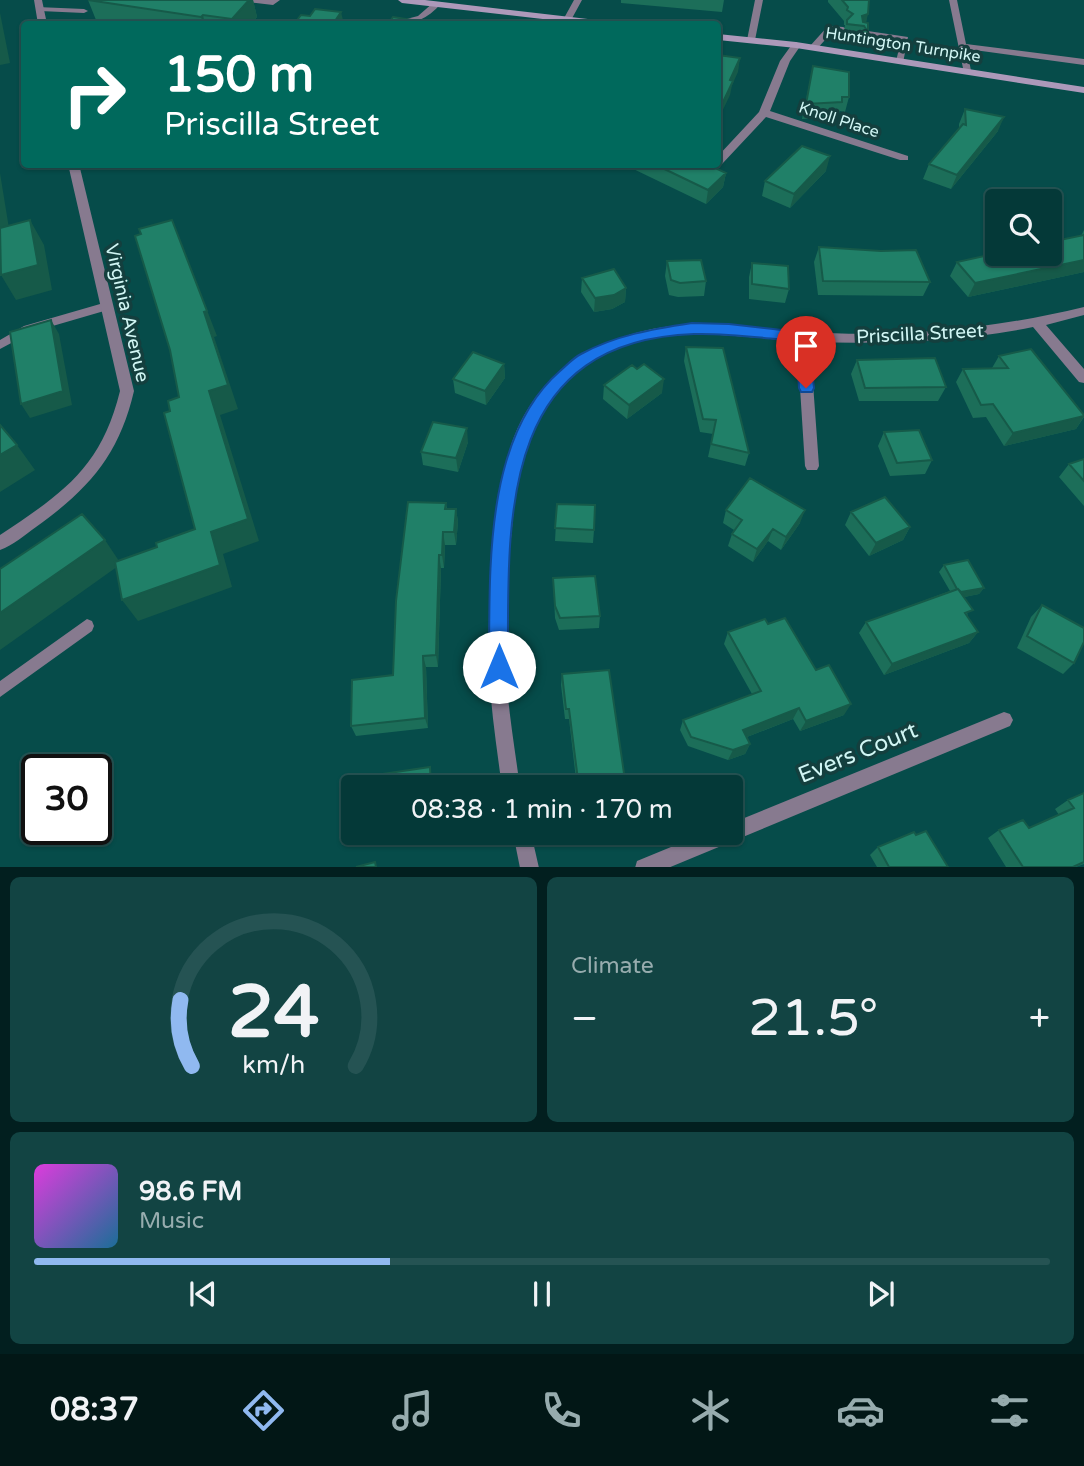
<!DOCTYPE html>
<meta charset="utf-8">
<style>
body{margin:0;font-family:"Varela Round",sans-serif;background:#124443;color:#f1f3f6;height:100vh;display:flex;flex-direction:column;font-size:26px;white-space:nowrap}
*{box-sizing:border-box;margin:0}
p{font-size:23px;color:#97acae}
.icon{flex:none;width:38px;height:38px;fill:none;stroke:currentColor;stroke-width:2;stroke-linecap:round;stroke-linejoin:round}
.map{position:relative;height:867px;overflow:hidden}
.side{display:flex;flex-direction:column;gap:10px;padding:10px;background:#021f1f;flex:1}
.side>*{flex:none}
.guide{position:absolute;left:21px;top:21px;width:700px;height:147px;border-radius:7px;box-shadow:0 2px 5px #0004,0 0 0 2px #255353;background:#00695c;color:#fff;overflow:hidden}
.fabs{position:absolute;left:985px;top:189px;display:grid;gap:14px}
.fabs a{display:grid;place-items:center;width:77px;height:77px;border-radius:7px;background:#043938;box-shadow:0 2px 5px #0004,0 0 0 2px #255353;font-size:35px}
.speed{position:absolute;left:21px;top:754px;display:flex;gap:14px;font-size:35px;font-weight:700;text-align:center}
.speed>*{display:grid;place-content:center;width:91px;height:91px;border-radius:50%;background:#043938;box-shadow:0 2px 5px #0004,0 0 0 2px #255353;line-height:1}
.speed .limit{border:4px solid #111;border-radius:10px;background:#fff;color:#111}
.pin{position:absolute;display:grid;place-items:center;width:60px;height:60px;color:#fff;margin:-72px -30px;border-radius:50% 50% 50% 0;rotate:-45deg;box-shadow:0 0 7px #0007}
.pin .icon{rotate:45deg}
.me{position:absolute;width:77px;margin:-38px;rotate:0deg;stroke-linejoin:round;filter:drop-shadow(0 0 5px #0008)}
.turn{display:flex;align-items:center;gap:24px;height:147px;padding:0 28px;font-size:32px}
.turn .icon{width:91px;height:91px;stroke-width:2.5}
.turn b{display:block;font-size:49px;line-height:60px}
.big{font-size:52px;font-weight:600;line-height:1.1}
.side .card{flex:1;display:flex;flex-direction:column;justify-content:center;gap:10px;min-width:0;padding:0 24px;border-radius:10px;background:#124443}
.side .dial{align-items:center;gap:0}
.dial svg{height:182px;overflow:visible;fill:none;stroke:#255353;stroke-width:7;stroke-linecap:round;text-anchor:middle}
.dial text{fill:#f1f3f6;stroke:none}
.song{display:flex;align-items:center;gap:21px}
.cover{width:84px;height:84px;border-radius:10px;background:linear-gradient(135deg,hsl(300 70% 55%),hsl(200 70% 35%))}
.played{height:7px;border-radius:4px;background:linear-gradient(90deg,#90b9f0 35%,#255353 35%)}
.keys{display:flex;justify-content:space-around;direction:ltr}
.heat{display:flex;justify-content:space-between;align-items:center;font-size:38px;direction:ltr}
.side .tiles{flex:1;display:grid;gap:10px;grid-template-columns:1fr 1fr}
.card:last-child{grid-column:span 2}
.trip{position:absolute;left:341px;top:775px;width:402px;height:70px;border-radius:7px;background:#043938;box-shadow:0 2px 5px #0004,0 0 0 2px #255353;font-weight:600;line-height:70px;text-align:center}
.tab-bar{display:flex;height:112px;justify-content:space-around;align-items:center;background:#021716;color:#97acae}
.tab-bar .icon{width:49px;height:49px}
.tab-bar .on{color:#90b9f0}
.tab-bar b{font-size:32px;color:#f1f3f6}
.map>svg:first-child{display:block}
</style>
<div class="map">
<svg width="1084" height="868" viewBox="0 0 1084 868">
<rect width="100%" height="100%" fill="#064c4a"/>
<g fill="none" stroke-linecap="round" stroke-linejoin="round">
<path fill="#877a8f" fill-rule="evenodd" d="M243,0H280L273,5L247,2Z
M574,0H582L570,22H564L563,20Z
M755,0H763L755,40L751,42L747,40Z
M949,0H957L966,44L1084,59V65L967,49L971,71L964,73Z
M434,2L441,4C425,21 410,26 387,24L418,16Z
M37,7L84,9L88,11L84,13L40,11H37Z
M828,26L843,27L847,29L843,31H833L816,50H810V46Z
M861,30L908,37L903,63L896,61L901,41L861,34Z
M107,302L111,303L112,306L111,309L32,332L0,349V340L24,326Z
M87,619L92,621L94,626L92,631L0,697V681Z"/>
<path fill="#877a8f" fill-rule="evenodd" d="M34,0H42L47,24H38Z
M796,42L801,45L790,61L770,111L908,156V160H900L766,117L722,164H715H718V156L759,112L780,61L793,43Z
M68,164H79L134,391C119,455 89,489 36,527C25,535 13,545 0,550V535C63,493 101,468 120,391Z
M1084,307V315L1046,325L1084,369V383L1079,382L1033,327C960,342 885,344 810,342L819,466L817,470H807L805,466L797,341C735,337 673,325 613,350C577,364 548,394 532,430C518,461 515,495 512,528C507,576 504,624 506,671C508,710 515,749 520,788H502C497,749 491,711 489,672C487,628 491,584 496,540C499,511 501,480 509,452C535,366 606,330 691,324C729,322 768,330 806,332C900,338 993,329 1084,307Z
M1004,712L1010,714L1013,720L1010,726L668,868H635L637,861L705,833H732V823Z
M513,833H531L539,868H520Z"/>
<path fill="#ad99ba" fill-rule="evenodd" d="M398,0H425L605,21L610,24H586L402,3Z
M718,34L796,42L1084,87V93L796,48L718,40Z"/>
</g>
<path fill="#1c6e59" d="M88,0H253L257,17L251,24H122L96,20Z
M621,0H724L722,12L621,3Z
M828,0H869L866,22L868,32L864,46L860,40L843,38L845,25H844V21L828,2Z
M813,66L849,97L845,112L840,111L838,117L802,119Z
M965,109L998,131L951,189L923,179L929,164L959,128V124Z
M623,164H707L726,173L723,187L706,204Z
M826,171L790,208L762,196L765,181Z
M1084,230V272L968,297L950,276L957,262L1081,236Z
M819,247L930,282L923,296L818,295L814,262Z
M667,261L706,281L704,296L678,297L669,295L665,276Z
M752,263L789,289L785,303L749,299V277Z
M582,278L626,288L625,302L612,309L594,312L581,292Z
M686,347L749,453L745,466L708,457L713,434L700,432L684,361Z
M999,356L1084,415V417L1076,429L1004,446L986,417L973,418L956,382L963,369L992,368Z
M857,360L946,387L938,401H859L851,374Z
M504,364L505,378L486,405L455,393L453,379Z
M604,385L662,393L627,419L603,399Z
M884,432L932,460L925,474L890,476L878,446Z
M468,442L458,472L423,465L421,452Z
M1084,459V506L1059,477L1069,464Z
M446,503L447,509H456L458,522L456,545H445L444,568H441L438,667H426L428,728L356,736L351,726L393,675Z
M557,504L594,530L593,543L555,541Z
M726,510L800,523L781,550L768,541L753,562L728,546L732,534L734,530L723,523Z
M851,512L910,527L903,540L869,556L845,525Z
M944,565L984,588L979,594L964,597L968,617L978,632L969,643L884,675L859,633L866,622L950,591L939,572Z
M553,578L600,616L599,628L559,630L555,618Z
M1042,605L1074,663L1063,674L1017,648L1031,617Z
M768,624L816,670L844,715L800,731L793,719L747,737L750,744L745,754L728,760L688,746L680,730L683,720L752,694L724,644L728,632Z
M609,670L626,788H577L569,719H565L561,685L562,674Z
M1084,793V864L1076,867H1006L988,838L999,830L1029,828L1059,815L1055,809L1068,800Z
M358,833H385L360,837Z
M916,835L948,867H877L870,855L878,847Z"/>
<path fill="#165a49" d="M249,0H253L257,17L251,24H233L232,19Z
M341,12L344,24H333Z
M0,13L10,63L0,65Z
M868,14L865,27L862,16Z
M203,15L205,24H203L201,17Z
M740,58L738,72L732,85L730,95L720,116L718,119V107Z
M1004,117L998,131L951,189L957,175Z
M830,156L826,171L790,208L794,194Z
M0,173L13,253L0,230Z
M726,173L723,187L706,204L708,190Z
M30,220L44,245L52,290L16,300L1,275Z
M172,220L217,336L214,337L238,409L220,415L259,541L223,554L232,587L138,621L122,600L211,532L209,391Z
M1084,260V272L968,297L975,283Z
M626,288L625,302L612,309L594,312L595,298Z
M51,320L59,334L72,405L30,418L21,404Z
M504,364L505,378L486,405L485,391Z
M664,379L662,393L627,419L629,405Z
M1084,416L1076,429L1004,446L1013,433Z
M467,428L468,442L458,472L456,458Z
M17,445L35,470L0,492V455Z
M456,509L458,522L456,545L454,532Z
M805,510L800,523L781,550L786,537Z
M910,527L903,540L869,556L876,543Z
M773,529L768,541L753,562L757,549Z
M443,532L445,545L444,568L442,555Z
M105,540L121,564L0,650V613Z
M439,555L441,568L438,667L436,655Z
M984,588L979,594L955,599L959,593Z
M978,632L969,643L884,675L892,664Z
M423,656L426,667L428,728L425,718Z
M851,704L844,715L800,731L806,721Z
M799,708L793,719L739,740L743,730Z
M750,744L745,754L728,760L733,750Z
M430,767L432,776L433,788H431Z"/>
<path fill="#208068" stroke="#165a49" stroke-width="2" d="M88,0H249L232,19L203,15L201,17Z
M842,0H869L868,14L862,16L863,22L868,23V32L864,26L847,24V20L853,14L847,10L848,7Z
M315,9L341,12L333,24H294L301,15L310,16Z
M393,17L418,21L416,24H388Z
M718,55L740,58L730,80L733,81L723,102L718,107Z
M813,66L849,72V97H842V102L806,104Z
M965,109L1004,117L957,175L929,164L963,124L966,125Z
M802,146L830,156L794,194L765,181Z
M654,164H707L726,173L708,190Z
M30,220L38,265L1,275L0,228Z
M172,220L207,311L204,312L228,385L209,391L248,519L211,532L220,565L122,600L115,562L157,547L156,543L195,529L164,413L170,411L168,401L179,397L170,350L135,236L141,234L139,229Z
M1084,235V260L975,283L957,262L998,253L1050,254V242Z
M819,247L881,251L916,250L930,282L823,281Z
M701,260L706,281L680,283L671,280L667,261Z
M752,263L788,266L789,289L752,284Z
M614,269L626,288L614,295L595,298L582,278Z
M51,320L63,391L21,404L10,332Z
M686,347L723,348L749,453L711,444L716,420L703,419Z
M1031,349L1084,415V416L1013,433L993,404L981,405L963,369L1008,368L999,356Z
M473,352L504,364L485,391L453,379Z
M935,358L946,387L865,388L857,360Z
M644,364L664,379L629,405L604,385L632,365L637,369Z
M433,422L467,428L456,458L421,452Z
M0,425L17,445L0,455Z
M919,430L932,460L897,463L884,432Z
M1084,459V481L1069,464Z
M750,478L805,510L786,537L773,529L757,549L732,534L742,520L726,510Z
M885,497L910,527L876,543L851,512Z
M408,502L446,503L445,509H456L454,532H443L442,555H439L436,655L423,656L425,718L351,726L352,680L393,675L396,601Z
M557,504L595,505L594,530L555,528Z
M82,514L105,540L0,613V569Z
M968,560L984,588L961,592L958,589H957L944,565Z
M595,576L600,616L560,618L555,606L553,578Z
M958,589L973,610L965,613L978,632L892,664L866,622Z
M1042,605L1084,628V642L1074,663L1027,636Z
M785,618L816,670L829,665L851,704L806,721L799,708L743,730L750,744L733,750L691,737L683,720L761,691L728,632L765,619L768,624Z
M609,670L626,787L579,788L569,709H566L562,674Z
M430,767L431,788H355V778Z
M1084,793V862L1073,867H1023L999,830L1023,820L1029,828L1074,808L1068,800Z
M926,831L948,867H889L878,847L914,832L916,835Z
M375,862L376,867H356Z"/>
<path fill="#1a73e8" stroke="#114b97" stroke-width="2" d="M692,323L729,324L808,333L814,388L812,392H801L799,388L796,341C762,338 728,333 694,334C498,341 508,520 508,667L505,673L499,676L492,673L489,667C490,573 483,438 560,371C567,365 573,358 581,354C616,335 653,329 692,323Z"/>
<g text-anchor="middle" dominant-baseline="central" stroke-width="7" stroke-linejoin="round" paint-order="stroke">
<g font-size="16" fill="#d1f6f4" stroke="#143f3e">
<text transform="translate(903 45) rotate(9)">Huntington Turnpike</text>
<text transform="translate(839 120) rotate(18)">Knoll Place</text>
</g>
<g font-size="19" fill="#d1f6f4" stroke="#143f3e">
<text transform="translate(127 313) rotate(77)">Virginia Avenue</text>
<text transform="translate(920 334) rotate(-3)">Priscilla Street</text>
</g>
<g font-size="23" fill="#d1f6f4" stroke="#143f3e">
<text transform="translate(858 753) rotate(-22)">Evers Court</text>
</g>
</g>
</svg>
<div class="fabs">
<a><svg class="icon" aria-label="search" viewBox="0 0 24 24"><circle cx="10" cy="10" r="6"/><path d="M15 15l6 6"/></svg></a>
</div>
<div class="speed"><div class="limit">30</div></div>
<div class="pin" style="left:806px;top:388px;background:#d93025"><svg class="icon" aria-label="arrive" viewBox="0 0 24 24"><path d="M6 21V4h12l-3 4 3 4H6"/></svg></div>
<svg class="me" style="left:499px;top:667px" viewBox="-20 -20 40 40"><circle r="19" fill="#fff"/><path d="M0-13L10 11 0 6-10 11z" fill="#1a73e8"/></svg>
<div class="trip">08:38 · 1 min · 170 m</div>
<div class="guide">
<div class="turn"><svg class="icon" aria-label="right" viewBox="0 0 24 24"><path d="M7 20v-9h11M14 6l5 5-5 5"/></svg><div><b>150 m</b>Priscilla Street</div></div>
</div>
</div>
<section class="side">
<div class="tiles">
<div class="card dial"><svg viewBox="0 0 100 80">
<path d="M14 69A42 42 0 1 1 86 69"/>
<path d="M14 69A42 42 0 0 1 9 40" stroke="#90b9f0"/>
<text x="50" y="56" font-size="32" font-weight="700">24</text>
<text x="50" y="72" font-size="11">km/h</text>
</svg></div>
<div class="card"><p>Climate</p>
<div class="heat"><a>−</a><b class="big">21.5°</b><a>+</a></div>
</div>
<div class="card">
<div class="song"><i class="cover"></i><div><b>98.6 FM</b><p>Music</p></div></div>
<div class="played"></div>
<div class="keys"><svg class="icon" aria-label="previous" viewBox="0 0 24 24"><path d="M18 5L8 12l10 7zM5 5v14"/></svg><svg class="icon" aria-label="pause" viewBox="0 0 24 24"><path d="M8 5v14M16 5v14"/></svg><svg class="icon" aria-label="next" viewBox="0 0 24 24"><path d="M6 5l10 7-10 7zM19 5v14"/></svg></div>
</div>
</div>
</section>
<nav class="tab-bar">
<b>08:37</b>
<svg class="icon on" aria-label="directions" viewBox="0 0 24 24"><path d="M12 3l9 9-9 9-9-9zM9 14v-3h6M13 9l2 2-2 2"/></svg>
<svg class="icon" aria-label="music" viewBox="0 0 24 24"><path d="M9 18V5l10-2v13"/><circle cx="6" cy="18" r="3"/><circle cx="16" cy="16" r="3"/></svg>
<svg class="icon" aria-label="phone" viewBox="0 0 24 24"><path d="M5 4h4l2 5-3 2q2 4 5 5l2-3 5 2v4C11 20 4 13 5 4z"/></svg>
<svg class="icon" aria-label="climate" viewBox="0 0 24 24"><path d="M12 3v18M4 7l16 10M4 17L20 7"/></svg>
<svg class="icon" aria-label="car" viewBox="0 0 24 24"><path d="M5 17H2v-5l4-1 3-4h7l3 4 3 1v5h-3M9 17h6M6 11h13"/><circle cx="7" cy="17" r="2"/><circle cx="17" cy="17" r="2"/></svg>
<svg class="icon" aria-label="filters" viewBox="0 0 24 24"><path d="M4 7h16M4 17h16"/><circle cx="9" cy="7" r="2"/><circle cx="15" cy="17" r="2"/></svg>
</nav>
